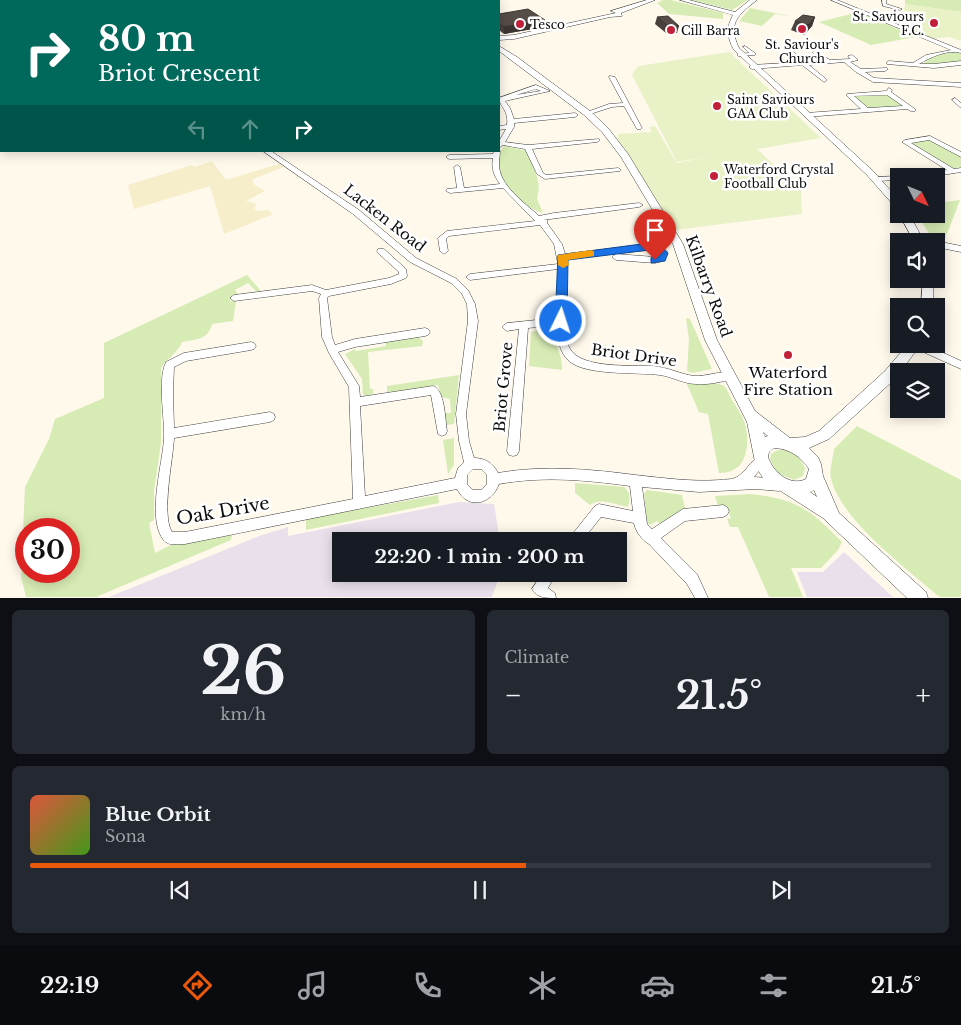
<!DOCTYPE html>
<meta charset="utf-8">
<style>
body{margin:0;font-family:"Libre Baskerville",serif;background:#242831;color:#f1f3f6;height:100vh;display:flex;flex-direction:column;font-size:19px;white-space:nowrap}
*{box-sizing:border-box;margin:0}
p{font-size:16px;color:#9ea1a6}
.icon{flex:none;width:28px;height:28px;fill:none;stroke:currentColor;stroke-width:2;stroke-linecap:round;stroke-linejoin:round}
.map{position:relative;height:598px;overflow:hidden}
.details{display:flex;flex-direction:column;gap:12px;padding:12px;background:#0d0f14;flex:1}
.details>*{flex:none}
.top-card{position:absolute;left:0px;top:0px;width:500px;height:152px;box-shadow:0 2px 12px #0003;background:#00695c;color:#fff;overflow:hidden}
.needle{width:32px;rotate:133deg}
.tools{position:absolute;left:890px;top:168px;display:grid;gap:10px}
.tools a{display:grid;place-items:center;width:55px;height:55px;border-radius:0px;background:#171b24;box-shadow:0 2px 12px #0003;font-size:25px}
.speed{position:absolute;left:15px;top:518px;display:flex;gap:10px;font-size:25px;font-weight:700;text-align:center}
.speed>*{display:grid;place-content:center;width:65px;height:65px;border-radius:50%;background:#171b24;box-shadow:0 2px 12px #0003;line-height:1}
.speed .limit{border:8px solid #d22;background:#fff;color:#111}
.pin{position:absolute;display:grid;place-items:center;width:42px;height:42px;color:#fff;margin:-51px -21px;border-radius:50% 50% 50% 0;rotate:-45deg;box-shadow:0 0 5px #0007}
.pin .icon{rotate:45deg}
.me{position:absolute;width:55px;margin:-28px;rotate:4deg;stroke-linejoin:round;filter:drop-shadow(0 0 4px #0008)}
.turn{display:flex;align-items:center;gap:18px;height:105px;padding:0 15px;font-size:22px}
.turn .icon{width:65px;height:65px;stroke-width:2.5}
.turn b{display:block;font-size:35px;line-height:42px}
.lanes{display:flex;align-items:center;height:48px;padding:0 15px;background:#0003;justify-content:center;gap:25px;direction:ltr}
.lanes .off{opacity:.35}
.big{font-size:38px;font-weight:800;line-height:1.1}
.details .tile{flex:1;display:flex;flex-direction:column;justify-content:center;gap:8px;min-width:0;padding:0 18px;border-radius:8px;background:#242831}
.details .dial{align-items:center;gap:0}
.dial b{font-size:65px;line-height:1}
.song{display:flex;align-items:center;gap:15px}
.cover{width:60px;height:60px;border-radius:8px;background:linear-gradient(135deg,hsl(10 70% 55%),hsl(100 70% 35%))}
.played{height:5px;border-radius:2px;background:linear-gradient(90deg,#ea580c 55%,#363941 55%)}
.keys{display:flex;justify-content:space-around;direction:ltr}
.heat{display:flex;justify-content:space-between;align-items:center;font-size:28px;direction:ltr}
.details .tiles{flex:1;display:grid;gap:12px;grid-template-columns:1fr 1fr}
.tile:last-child{grid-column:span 2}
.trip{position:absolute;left:332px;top:532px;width:295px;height:50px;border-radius:0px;background:#171b24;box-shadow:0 2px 12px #0003;font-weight:800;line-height:50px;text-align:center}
.tabs{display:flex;height:80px;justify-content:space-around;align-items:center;background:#090b0e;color:#9ea1a6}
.tabs .icon{width:35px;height:35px}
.tabs .on{color:#ea580c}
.tabs b{font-size:22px;color:#f1f3f6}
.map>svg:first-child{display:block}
</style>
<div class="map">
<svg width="961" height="598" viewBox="0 0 961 598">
<rect width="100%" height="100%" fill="#fff9ec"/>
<path fill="#e9e0ec" d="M459,502L494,504L500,541H341V574H500L492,597H109L259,536L288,527V536Z
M844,552L893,597H807L797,572H823Z"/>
<path fill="#f6edcb" d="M212,161L226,180L279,164L284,167L253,179L252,181L256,186L265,191L246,201L257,204L254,208L257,211L268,210L273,214L224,234L210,186L134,209L128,185L192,165L194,167Z"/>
<path fill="#d7ebb4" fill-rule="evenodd" d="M663,0H671L723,13V19L669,14L657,3Z
M692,0H748L732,10Z
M905,0H961V12L905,4Z
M750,8L794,17L775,14L762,26L739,21Z
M859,12L916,37L871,45L819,22Z
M954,52L961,54V62L923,64L930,57Z
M886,94L903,106L869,108L852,96Z
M932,139L961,157V167L952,169L910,144Z
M504,146L527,151L537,177L539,187L537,199L543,213C520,207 484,171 504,146Z
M960,200L945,239L931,237L917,214H936V203Z
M247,275L261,291H256L248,283L235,290L238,294L232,295L230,301H236L233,321L212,324C208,340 197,339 182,342C177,354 167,358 161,368V443L154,491V520L149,523L155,553L171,545L232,534L231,540L96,597H26L21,577L25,487L49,439L55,419L104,398V343ZM26,529H69V571H26Z
M686,318L690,319L712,369L692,373L687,371L689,340Z
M548,328L552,329C554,344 563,355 562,370L529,366L531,332Z
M418,337L423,341L422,346L368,352L370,389H373V394L363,396L362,379L345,354L355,349L356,351L386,346V341Z
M459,375L454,424L447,425L445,413H451L450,399L441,397L438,385L387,393V386Z
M686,382C694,383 719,382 724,386C727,389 730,396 732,400C737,408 744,418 746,428C750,449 745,474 719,473L708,414L699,412Z
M857,426L961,480V597H941L937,595C905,567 842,521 831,479C829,471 833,458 834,449Z
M454,438V465L448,474L443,440Z
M778,450C791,449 800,456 805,468L803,476L794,480L777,473L770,459L771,454Z
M575,483L624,487C631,492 630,500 628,507C615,505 602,497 590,505L575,493Z
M647,490L682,495L685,508L660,524L657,521L650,525L647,523L644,494Z
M750,494C796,499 810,509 842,542L838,550L821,568H791L803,597H769L738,527H730L727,519L731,518L726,506H718L715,496Z
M438,495L439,503L306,530V519Z"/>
<path fill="#e8f2c6" d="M905,4L961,12V41L949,37L932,39L902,27L899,24L913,22L903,17Z
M729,52L821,138L757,149L801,190L802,214L675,230L618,142V134L652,132L649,127L655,126L677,163L713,156L677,162L632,75L638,66Z"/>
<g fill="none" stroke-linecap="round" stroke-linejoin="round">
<defs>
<path id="minor" d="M19,0H23L24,1H20Z
M217,0H221L222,1H218Z
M331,0H335V1H331Z
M367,0H371V1H367Z
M411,0H416L417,1H412Z
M831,0H837L961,50V53C948,49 931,57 919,64H934L961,61V65L934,68L887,64V62L889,61L913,63L926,55L951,50Z
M882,0H886V4L902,9L900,10L883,6Z
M0,4H1V6H0Z
M0,11H1V13H0Z
M0,29H1V31H0Z
M0,45H1V47H0Z
M745,46L755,53V55L738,56V54L749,53L743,47Z
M792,51L807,62L824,61L813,53V52L815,51L830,60L850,59L848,56L852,55L858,60L850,62L861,69L887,68L888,69L885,71L865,72L874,78L961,83V87L873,82L856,72L844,62L809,65L826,79V81L824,82L802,65L752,69L749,67L752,65L801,62L790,53V52Z
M610,76L615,77L642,128L641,129H637L624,106L612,107L587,115L584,113L609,104L623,103L609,77Z
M536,85L550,91L505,101L510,108L514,119L575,113L578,115L575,117L514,123V127L505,142L528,145L599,139V141L597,142L532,149L543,173L546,175L618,168L620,169V171L545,179L537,174L525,149L503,145L499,148V141L506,129L499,130V126L507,125C509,110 500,108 499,98ZM536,89L541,91L516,95Z
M889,88L892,90L891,92L915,109V111H911L907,109L806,117L803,115L806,113L861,109L847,96V94L886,91ZM887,95L903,106L868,108L854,96Z
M955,98L961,103V108L952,100Z
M930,136L961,152V157L929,140L911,143L954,169L961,168V172L936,176H923L926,174L947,170L902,142L905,140Z
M499,149L500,151C500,155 499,159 499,163C498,185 525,203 539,216L554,213L639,203L643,205L639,207L543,220H547V223L562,244L565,254L649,244L661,247L667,255L663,261L655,263L616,260L612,257L616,254L655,257L659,255L655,251L649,250L566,259L567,266C564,280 566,297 566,311C565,323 564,338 570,349C582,369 632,365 653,366C667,367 680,374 694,376C705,377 722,370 732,373L733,376L732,379C721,382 708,385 697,384C684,384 673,377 660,375C637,372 586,376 569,361C559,352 557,337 557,325L528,328L519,451L517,455L513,456L509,455L507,451L519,329L507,331L504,329L502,327L504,325L507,323L556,318L558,269L470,280L466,277L470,274L558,264L554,244L540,225L449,236L446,239L448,251L444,254L440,251L438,238L447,231L535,221L503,188L450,193L446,191L447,189L457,188L454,167L457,165L460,167L464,188L500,184C494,176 491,168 493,158L449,159L446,157L449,155L493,154L494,151H499Z
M263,151H271L359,210L416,258L457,279L468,290L475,304L478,321L466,414L469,441L474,458C485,458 493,463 498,473C543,465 590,469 635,475C664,478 691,482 720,480C724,479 731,480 735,478C746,473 750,460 761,456L765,457L767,461L754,477L768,478L783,481L785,485L783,489L779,491L756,489L699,492L642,487L647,524L652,529L683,509L723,505L727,507L729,511L727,515L723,517L685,521L661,538L697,574L708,598H695L687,584L649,544C642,540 635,531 634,523L601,517L582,541H568L570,537L595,506L599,504L633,511L630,486C586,480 543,476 499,484C492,504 468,511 457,489L185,544C172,544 166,547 160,534C149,510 162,465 164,439C165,417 157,381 166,362L184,353L251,342L254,343L256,346L254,349L251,350L186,361L174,367L173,392L174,428L270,412L274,414L275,417L274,420L270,422L174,438C173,460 161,514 172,532H185L353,499L349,387L329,353L322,337L319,298L321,294L312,291L234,301L230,298L234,295L312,285L326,290L389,278L399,274V272L378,253L377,251L378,249H384L406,269L407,276L406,278L391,284L329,296L327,298L332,337L335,345L355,339L425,328L428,329L430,332L428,335L425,336L355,347L338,352L359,386L360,397L433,386C445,390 445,419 447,431L446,434L442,436L438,434L431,395L360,406L365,496L455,478L458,468L464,462L459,441L456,414L468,321L467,304L462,294L451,283L410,262L353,214ZM473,469H481L487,475V484L481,490H473L467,484V475Z
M899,176H900H899V180L877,181L874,179L877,177Z
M936,241L961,246V252L936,247Z
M910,344H924L961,361V369L912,347Z
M542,574H556L548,588L555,593L556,598C546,598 537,598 532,589Z"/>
<path id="tertiary" d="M430,0H437L438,1H431Z
M647,0H655L621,13L622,16L610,17L514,39L499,40V36L514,35L616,13L611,11Z
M680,0H689L735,12L750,0H757C738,15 727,23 739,48L873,171L899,200V209L896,208L867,175L734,50C727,38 726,27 733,15Z
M499,46L517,57L590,111L608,128L628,154L683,244L717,340L755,411L790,438L805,437L819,431L885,371L908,344H921L895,379L829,439L809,448L818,457L821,464L823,476L839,513L926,592L928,598H907L823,518L765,481L756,467L747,422L705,340L673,244L621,157L602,132L584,115L499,51ZM763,432L768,436L765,437ZM774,448C788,448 802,457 809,469L806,479C790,487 773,472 768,457L769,452ZM814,490L817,497L810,492Z
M899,214H909L924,241H914Z
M923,279H933V306H921Z"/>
</defs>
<use href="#minor" stroke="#3f3f3f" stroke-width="1"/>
<use href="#tertiary" stroke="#3f3f3f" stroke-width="1"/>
<use href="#minor" fill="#fff" fill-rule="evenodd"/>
<use href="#tertiary" fill="#fff" fill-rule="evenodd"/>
</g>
<path fill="#4a413e" d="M499,14L544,27L504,34L499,30Z
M657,17L679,26L677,33H666L655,24Z
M815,17L812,26L804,35L791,30L795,21Z"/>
<path fill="#3c3532" d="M815,17L812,26L804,35L808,25Z
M545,20L544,27L504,34V27Z"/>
<path fill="#564c48" stroke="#3c3532" d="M528,9L545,20L504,27L499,23V14Z
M803,15L815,17L808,25L795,21Z
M668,16L679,26H668L657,17Z"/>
<path fill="#1a73e8" stroke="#114b97" d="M649,243C657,245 663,246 668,253L665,261L651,263V258L657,254L649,250L568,260L567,321L565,324H557L555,321L558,255Z"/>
<path fill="#f59e0b" d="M591,250L594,251V256L568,260L569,265L563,268L558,265V255Z"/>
<g fill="#c21f39" stroke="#fff" stroke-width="2">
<circle cx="934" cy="23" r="5"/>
<circle cx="520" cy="24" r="5"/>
<circle cx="802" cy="29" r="5"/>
<circle cx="671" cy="30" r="5"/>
<circle cx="717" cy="106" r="5"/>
<circle cx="714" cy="176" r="5"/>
<circle cx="788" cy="355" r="5"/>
</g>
<g text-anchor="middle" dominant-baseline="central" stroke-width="5" stroke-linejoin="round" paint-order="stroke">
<g font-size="12" fill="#0c0c0c" stroke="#fff" text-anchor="start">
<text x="924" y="16" text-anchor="end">St. Saviours<tspan x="924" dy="14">F.C.</tspan></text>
<text x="530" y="24">Tesco</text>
<text x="681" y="30">Cill Barra</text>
<text x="802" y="44" text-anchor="middle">St. Saviour's<tspan x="802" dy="14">Church</tspan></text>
<text x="727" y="99">Saint Saviours<tspan x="727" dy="14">GAA Club</tspan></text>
<text x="724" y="169">Waterford Crystal<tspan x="724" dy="14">Football Club</tspan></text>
</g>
<g font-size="15" fill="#0c0c0c" stroke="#fff">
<text transform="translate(385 218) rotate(38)">Lacken Road</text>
<text transform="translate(709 286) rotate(70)">Kilbarry Road</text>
<text transform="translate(634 355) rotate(8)">Briot Drive</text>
<text transform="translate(503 387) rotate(-85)">Briot Grove</text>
</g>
<g font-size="15" fill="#0c0c0c" stroke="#fff">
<text x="788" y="372">Waterford<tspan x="788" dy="17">Fire Station</tspan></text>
</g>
<g font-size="18" fill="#0c0c0c" stroke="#fff">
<text transform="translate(223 511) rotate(-10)">Oak Drive</text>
</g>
</g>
</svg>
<div class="tools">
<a><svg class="needle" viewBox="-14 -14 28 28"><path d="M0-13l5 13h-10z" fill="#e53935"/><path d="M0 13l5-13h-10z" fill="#9ea1a6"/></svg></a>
<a><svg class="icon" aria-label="sound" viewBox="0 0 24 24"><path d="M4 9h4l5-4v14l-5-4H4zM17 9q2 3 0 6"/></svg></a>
<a><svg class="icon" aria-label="search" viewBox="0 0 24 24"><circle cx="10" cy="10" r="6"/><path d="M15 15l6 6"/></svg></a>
<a><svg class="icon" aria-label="layers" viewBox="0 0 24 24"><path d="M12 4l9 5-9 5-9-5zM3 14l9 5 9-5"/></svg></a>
</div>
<div class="speed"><div class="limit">30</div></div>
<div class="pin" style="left:655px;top:260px;background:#d93025"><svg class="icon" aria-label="arrive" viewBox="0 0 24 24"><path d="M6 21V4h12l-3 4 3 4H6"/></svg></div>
<svg class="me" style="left:561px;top:321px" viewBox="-20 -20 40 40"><circle r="17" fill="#1a73e8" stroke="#fff" stroke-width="3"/><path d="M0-11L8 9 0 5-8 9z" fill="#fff"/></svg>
<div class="trip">22:20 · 1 min · 200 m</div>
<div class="top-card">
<div class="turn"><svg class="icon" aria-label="right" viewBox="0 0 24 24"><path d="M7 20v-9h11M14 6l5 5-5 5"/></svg><div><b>80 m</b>Briot Crescent</div></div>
<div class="lanes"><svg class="icon off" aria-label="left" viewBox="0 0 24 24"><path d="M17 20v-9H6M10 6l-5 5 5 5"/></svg><svg class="icon off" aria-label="ahead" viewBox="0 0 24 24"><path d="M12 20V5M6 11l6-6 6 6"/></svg><svg class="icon" aria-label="right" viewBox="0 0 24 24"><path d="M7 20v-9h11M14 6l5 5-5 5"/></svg></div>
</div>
</div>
<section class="details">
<div class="tiles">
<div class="tile dial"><b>26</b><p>km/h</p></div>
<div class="tile"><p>Climate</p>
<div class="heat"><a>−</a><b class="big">21.5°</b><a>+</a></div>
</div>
<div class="tile">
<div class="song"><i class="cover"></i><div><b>Blue Orbit</b><p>Sona</p></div></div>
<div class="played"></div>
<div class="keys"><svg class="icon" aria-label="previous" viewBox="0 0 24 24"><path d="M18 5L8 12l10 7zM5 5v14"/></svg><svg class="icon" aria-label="pause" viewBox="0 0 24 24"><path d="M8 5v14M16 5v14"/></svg><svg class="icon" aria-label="next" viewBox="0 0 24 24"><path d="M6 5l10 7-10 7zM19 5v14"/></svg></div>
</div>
</div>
</section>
<nav class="tabs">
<b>22:19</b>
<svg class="icon on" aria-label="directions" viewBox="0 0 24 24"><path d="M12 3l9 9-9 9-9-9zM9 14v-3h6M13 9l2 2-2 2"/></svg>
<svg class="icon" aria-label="music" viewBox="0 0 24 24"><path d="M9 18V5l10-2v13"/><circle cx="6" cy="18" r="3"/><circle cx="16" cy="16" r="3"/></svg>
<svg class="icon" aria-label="phone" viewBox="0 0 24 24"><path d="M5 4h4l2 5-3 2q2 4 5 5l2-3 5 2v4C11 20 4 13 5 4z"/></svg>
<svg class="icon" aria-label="climate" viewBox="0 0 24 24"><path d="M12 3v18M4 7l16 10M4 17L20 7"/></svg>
<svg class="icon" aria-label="car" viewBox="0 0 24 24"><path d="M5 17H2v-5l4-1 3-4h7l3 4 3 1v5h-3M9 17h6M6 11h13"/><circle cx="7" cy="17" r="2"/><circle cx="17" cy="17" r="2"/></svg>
<svg class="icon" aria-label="filters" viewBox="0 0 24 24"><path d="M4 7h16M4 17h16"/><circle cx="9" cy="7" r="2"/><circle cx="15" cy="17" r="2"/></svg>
<b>21.5°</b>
</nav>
